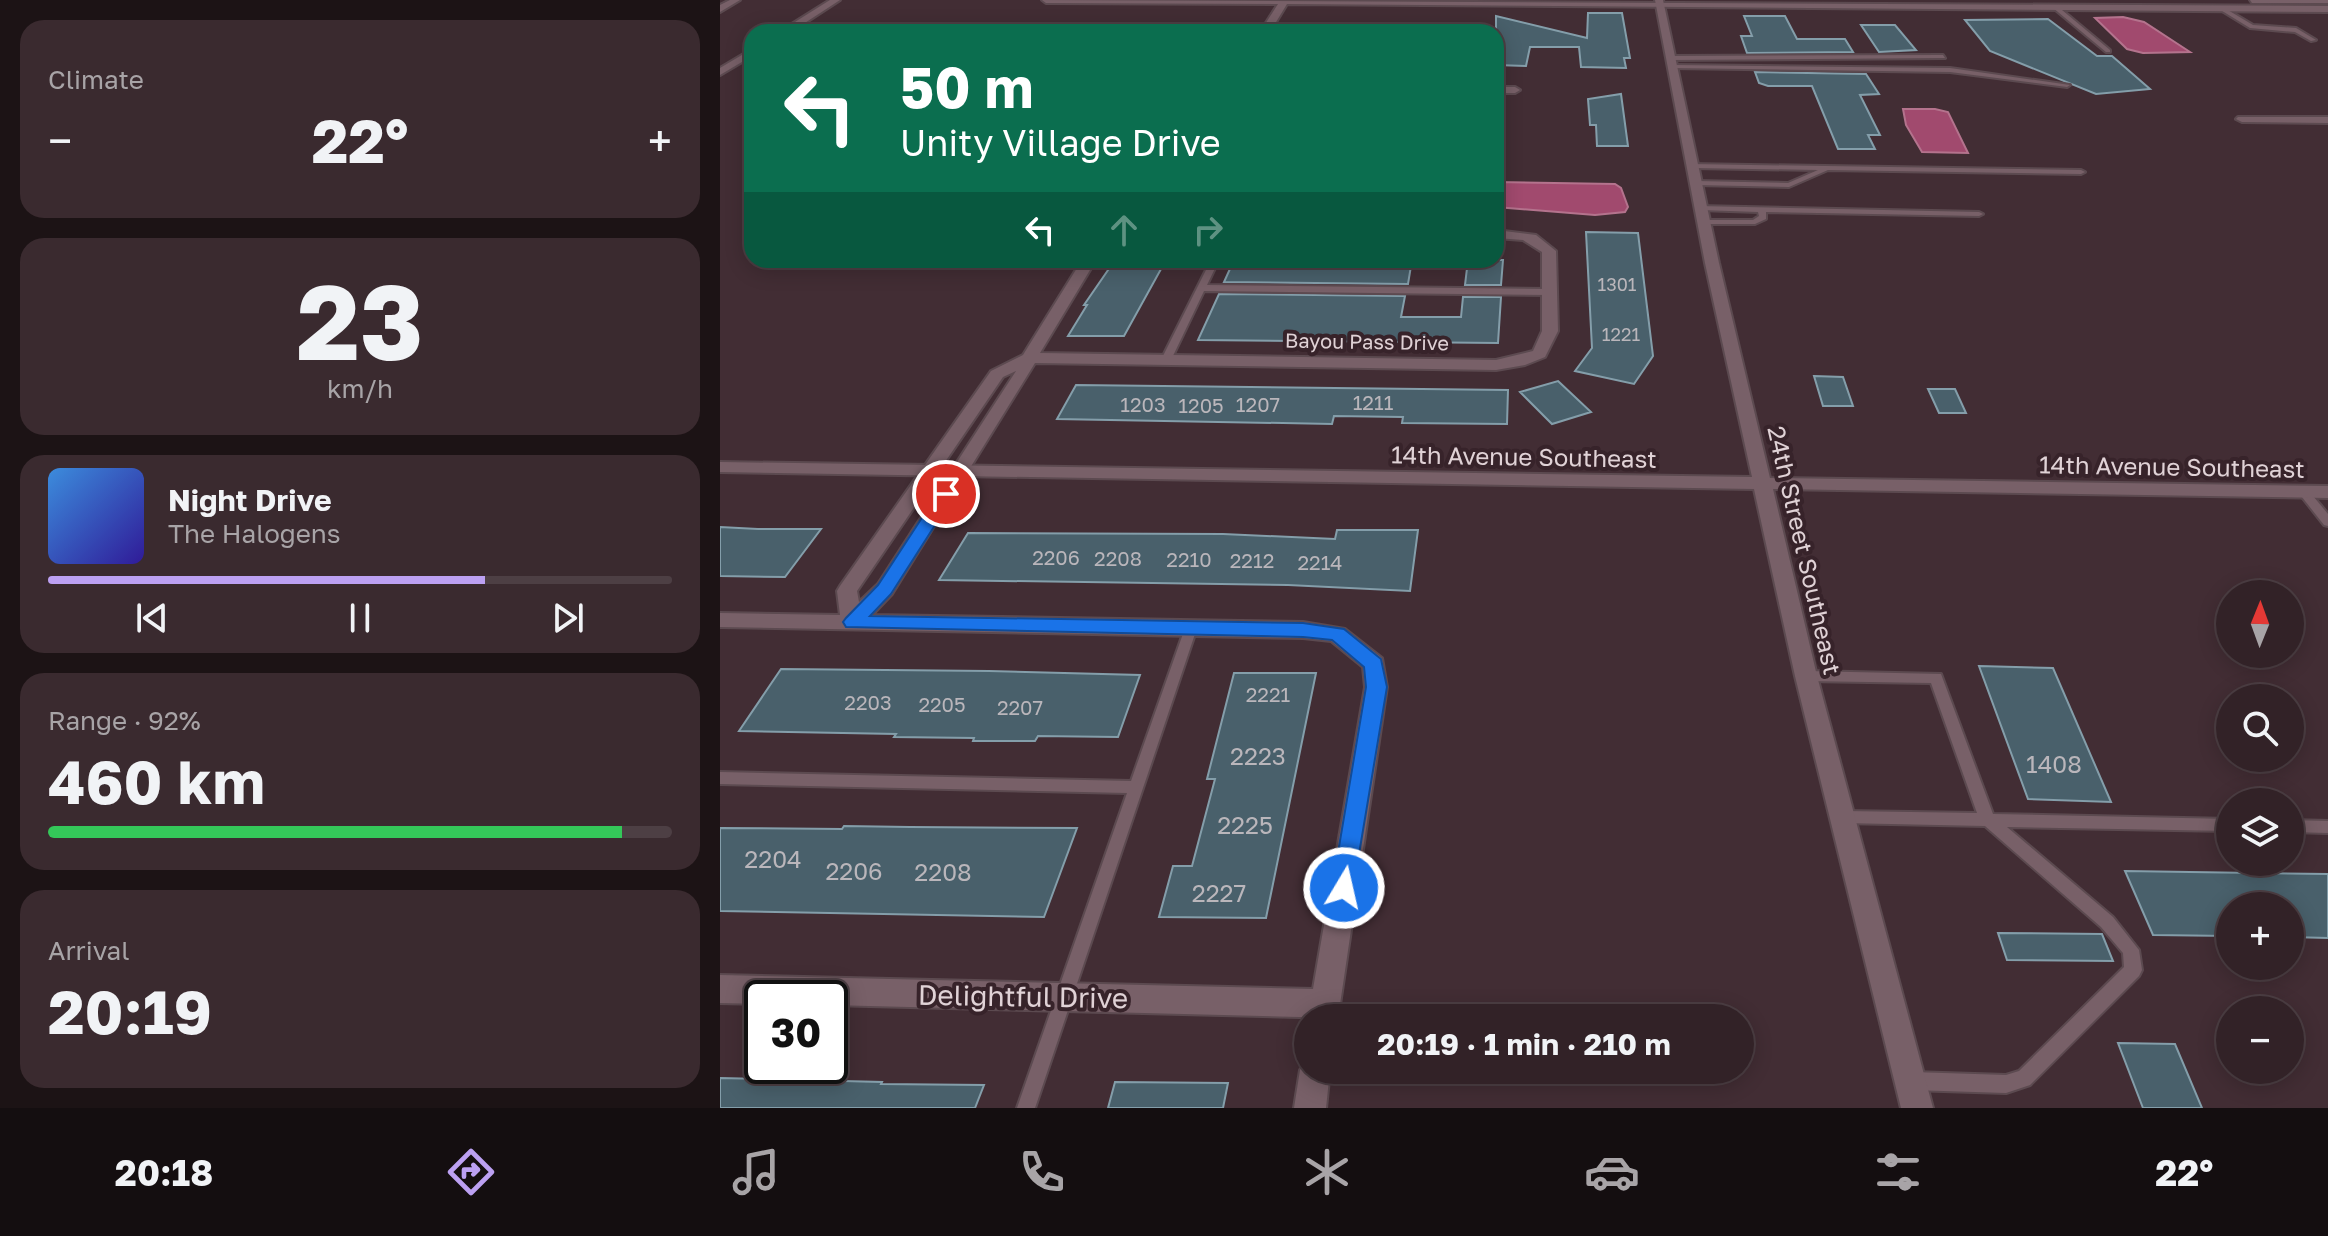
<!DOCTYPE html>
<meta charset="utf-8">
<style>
body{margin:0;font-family:"Golos Text",sans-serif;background:#3a2a2f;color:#f1f3f6;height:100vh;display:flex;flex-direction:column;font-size:30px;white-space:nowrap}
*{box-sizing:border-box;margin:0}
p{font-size:26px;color:#a8a4a7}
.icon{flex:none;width:44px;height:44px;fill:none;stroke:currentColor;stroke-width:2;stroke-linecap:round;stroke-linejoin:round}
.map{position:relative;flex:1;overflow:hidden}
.details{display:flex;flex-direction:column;gap:20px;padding:20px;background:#1c1315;width:720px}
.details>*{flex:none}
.top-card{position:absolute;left:24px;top:24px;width:760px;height:244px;border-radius:24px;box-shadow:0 4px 20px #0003,0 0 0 2px #4d3f44;background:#0b6e4f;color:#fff;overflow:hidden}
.needle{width:52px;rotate:1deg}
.buttons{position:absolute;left:1496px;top:580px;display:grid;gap:16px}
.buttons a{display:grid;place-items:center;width:88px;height:88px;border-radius:50%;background:#322227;box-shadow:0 4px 20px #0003,0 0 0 2px #4d3f44;font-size:40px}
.speed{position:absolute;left:24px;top:980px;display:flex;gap:16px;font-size:40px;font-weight:700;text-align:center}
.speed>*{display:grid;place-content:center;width:104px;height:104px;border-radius:50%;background:#322227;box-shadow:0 4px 20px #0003,0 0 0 2px #4d3f44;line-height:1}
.speed .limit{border:4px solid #111;border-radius:12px;background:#fff;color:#111}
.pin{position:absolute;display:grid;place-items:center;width:68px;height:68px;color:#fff;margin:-34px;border:4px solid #fff;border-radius:50%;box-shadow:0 2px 8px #0007}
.me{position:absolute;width:88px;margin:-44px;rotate:9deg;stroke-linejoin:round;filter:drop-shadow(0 0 6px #0008)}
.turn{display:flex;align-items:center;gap:28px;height:168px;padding:0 24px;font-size:36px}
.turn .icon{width:104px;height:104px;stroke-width:2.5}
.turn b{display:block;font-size:56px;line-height:68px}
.lanes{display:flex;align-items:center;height:76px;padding:0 24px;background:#0003;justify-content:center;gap:40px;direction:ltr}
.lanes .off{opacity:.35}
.big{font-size:60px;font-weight:700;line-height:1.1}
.details .widget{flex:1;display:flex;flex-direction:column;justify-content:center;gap:12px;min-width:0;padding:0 28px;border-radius:24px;background:#3a2a2f}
.details .dial{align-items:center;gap:0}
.dial b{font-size:104px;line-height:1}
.song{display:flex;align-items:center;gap:24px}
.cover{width:96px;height:96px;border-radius:12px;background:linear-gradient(135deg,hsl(210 70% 55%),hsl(250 70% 35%))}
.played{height:8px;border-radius:4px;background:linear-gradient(90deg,#bca0f2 70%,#4d3f44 70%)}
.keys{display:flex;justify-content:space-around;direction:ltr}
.heat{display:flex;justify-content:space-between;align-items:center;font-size:44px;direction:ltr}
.charge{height:12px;border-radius:6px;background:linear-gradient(90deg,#34c759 92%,#4d3f44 0)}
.trip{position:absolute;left:574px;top:1004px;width:460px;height:80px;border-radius:40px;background:#322227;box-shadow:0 4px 20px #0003,0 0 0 2px #4d3f44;font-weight:700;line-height:80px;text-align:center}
.dock{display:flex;height:128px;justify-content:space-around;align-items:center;background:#140e10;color:#a8a4a7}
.dock .icon{width:56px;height:56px}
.dock .current{color:#bca0f2}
.dock b{font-size:36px;color:#f1f3f6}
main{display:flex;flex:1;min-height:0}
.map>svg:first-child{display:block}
</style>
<main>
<section class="details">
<div class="widget"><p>Climate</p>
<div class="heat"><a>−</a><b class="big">22°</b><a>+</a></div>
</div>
<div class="widget dial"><b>23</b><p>km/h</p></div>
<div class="widget">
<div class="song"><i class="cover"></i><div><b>Night Drive</b><p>The Halogens</p></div></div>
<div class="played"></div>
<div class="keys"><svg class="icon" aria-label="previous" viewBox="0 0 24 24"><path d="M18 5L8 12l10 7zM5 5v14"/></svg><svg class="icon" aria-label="pause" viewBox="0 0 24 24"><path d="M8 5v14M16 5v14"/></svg><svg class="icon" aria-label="next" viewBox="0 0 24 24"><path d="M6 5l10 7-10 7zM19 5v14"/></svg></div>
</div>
<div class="widget"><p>Range · 92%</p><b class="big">460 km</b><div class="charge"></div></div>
<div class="widget"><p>Arrival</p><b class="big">20:19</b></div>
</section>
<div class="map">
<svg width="1608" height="1108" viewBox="0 0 1608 1108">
<rect width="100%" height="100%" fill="#422d34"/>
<path fill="#a14a6e" stroke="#b4738d" stroke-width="2" d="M1403,17L1424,22L1470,52L1423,53L1407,49L1375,18Z
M1183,109H1215L1228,112L1248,153L1202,152L1186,125Z
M776,182L895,184L901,188L908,207L905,212L875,215L776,207Z"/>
<path fill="#49606b" stroke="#849eaa" stroke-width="2" d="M868,13H902L910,58H904L906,68L861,67L859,47H810L806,66L776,65V16L867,38Z
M1024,16H1065L1077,39H1125L1133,52L1027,53L1021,36H1032Z
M1328,19L1377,56H1392L1430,89L1376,94L1270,51L1245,20Z
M1141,25H1175L1196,50L1159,52Z
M1035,72L1146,74L1159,94L1140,95L1160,135H1148L1155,149H1118L1092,86H1048L1039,83Z
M901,94L908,146H877L876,125H870L868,99Z
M866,232L918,233L933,356L914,384L855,371L872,348Z
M395,260H446L404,336H348L367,305H364Z
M514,260H692L688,284L504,282Z
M748,260H783L781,285H745Z
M499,294L685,296L681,317H741L743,297H781L778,343L478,340Z
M1094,376L1123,377L1133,406H1103Z
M838,381L871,412L832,424L800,392Z
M356,385L788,390L787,424L682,423L683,417L614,416L612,424L337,419Z
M1208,389H1235L1246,413H1219Z
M0,527L38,529H101L65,577L0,576Z
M617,530H698L690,591L568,585L219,580L248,533L503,534L615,539Z
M1259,666L1333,668L1391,802L1308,799Z
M61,669L269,671L420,675L398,737L318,736L315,741H253L254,738L174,737L176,734L19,731Z
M514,673H596L546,918L439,917L453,866H472L495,779H487Z
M124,826L190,827L357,828L324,917L0,911V828L122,829Z
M1405,871L1608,874V938L1570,937V906H1510V936L1433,935Z
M1278,933L1382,934L1393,961L1287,960Z
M1398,1043L1455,1044L1482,1108H1423Z
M0,1078L162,1082L161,1084L264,1085L255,1108H0Z
M395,1082L508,1083L503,1108H388Z"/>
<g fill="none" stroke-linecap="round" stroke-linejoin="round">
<defs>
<path id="lane" d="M1530,0H1608V3H1532Z
M1332,5H1336L1390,50V52H1386L1332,7Z
M1501,6L1533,25L1576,28L1596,40L1591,41L1575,32L1530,28L1499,9Z
M1223,55L1225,58L951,60L948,58L951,56Z
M953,65L1230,68L1350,85L1347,87L1230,72L951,68Z
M970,164L1361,170L1365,172L1361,174L1108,170L1069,187L976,185L972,183L976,181L1068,183L1098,170L973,168H970Z
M978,206L1259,212L1263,214L1259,216L1046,212V219L1035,224H981V220H1033L1039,216L1038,212L981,210L977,208Z
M491,260H499L487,285L829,289L833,292L829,295L484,291L451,360L449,362H443L441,360Z
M1584,489L1588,490L1608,514V526L1604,525L1578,492Z
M471,623L476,625L477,628L315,1108H297L407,793L0,784V772L411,781L465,628L466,625Z
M1086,671L1221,674L1273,814L1510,819V831L1287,827L1393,917L1419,950L1422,970L1419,976L1310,1085L1286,1093L1192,1090L1186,1087L1183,1081L1186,1075L1192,1072L1286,1075L1299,1071L1404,967L1403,953L1381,927L1265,826L1123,823L1118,821L1115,817L1118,813L1123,811L1257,813L1211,683L1086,681L1081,680L1079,676L1081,672Z
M1570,820L1608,821V833L1570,832Z"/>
<path id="street" d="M10,0H20L0,12V5Z
M322,0L1608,6V12L567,4L550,32H540L558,4L326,3Z
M776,87H795L800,90L795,93H776Z
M1518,117H1608V123L1522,122L1516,119Z
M776,230L816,235L836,251L838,331L825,357L805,365L776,370L315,363L172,594L152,615L583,622L625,629L662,658L667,687L618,1018L110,1005V998H42V1004L0,1003V975L593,989L645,687L643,667L611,641L583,638L0,627V613L120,615L117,591L120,586L271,371L303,355L362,260H376L320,353L776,360L813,351L822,331V252L803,240L776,238ZM296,371L158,584L139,602L137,591L283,377Z
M588,1058V1070H610L606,1108H574L580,1070Z"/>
<path id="secondary" d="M110,0H120L71,32H59Z
M935,0H943L999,263L1050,478L1608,486V498L1053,489L1097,676L1213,1108H1181L1075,676L1034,489L0,472V462L1032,477L985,263Z
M32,49V56L0,75V68Z"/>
</defs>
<use href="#lane" stroke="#5c4a50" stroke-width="4"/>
<use href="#street" stroke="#5c4a50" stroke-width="4"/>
<use href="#secondary" stroke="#5c4a50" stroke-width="4"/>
<use href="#lane" fill="#786068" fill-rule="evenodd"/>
<use href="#street" fill="#786068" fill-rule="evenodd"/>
<use href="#secondary" fill="#786068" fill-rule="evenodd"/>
</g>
<path fill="#1a73e8" stroke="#114b97" stroke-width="2" d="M226,489L235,494L171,594L150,616L583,623L624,629L661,659L667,687L632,896L624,899L615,896L612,888L646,687L644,667L612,640L583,637L126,627L123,622L126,618L158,585L220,490Z"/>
<g text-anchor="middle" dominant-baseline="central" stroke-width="8" stroke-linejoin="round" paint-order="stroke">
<g font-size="18" fill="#bab6bb">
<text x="897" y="284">1301</text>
<text x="901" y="334">1221</text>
</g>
<g font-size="20" fill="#e0d2d6" stroke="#37232a">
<text transform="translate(647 341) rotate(1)">Bayou Pass Drive</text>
</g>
<g font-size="20" fill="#bab6bb">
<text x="653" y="402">1211</text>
<text x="423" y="404">1203</text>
<text x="538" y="404">1207</text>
<text x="481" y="405">1205</text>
<text x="336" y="557">2206</text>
<text x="398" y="558">2208</text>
<text x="469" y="559">2210</text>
<text x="532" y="560">2212</text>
<text x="600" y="562">2214</text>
<text x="548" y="694">2221</text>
<text x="148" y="702">2203</text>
<text x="222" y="704">2205</text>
<text x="300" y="707">2207</text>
</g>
<g font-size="24" fill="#e0d2d6" stroke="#37232a">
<text transform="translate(804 456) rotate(1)">14th Avenue Southeast</text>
<text transform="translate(1452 466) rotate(1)">14th Avenue Southeast</text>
<text transform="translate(1085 550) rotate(77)">24th Street Southeast</text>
</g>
<g font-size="24" fill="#bab6bb">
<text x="538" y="755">2223</text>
<text x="1334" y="763">1408</text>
<text x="525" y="824">2225</text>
<text x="53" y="858">2204</text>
<text x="134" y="870">2206</text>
<text x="223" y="871">2208</text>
<text x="499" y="892">2227</text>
</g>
<g font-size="28" fill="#e0d2d6" stroke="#37232a">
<text transform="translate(303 996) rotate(1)">Delightful Drive</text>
</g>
</g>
</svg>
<div class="buttons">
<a><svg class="needle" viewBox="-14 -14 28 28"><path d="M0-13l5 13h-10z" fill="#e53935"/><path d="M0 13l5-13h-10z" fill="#a8a4a7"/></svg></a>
<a><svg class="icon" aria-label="search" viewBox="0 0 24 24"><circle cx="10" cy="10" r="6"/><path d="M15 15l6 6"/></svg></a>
<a><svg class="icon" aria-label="layers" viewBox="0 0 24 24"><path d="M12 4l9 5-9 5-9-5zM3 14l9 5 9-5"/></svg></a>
<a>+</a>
<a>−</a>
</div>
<div class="speed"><div class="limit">30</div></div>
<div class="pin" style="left:226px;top:494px;background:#d93025"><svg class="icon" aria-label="arrive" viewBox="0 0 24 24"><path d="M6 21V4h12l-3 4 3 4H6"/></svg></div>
<svg class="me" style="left:624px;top:888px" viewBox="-20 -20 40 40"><circle r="17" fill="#1a73e8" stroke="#fff" stroke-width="3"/><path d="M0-11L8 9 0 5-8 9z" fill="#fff"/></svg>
<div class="trip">20:19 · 1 min · 210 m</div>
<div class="top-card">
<div class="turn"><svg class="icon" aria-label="left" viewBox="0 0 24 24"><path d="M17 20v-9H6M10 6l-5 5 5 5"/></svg><div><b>50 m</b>Unity Village Drive</div></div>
<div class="lanes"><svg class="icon" aria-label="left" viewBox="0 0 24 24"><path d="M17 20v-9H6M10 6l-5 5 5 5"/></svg><svg class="icon off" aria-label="ahead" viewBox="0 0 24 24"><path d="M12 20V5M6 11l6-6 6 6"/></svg><svg class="icon off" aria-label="right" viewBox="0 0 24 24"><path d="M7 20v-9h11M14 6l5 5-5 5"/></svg></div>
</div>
</div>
</main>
<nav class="dock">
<b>20:18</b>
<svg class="icon current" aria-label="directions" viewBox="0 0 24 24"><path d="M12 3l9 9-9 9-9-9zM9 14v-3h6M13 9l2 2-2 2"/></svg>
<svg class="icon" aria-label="music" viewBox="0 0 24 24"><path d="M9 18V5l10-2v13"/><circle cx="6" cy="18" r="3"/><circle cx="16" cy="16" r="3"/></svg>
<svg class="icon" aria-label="phone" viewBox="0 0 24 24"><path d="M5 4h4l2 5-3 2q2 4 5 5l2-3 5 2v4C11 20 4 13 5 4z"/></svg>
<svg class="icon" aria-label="climate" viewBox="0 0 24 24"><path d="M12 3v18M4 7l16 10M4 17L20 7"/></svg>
<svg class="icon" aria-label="car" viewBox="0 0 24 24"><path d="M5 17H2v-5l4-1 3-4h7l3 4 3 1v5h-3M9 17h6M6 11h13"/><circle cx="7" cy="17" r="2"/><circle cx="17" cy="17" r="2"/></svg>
<svg class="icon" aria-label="filters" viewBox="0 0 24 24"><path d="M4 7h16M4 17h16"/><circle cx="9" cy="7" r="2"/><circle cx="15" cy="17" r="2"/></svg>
<b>22°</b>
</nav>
